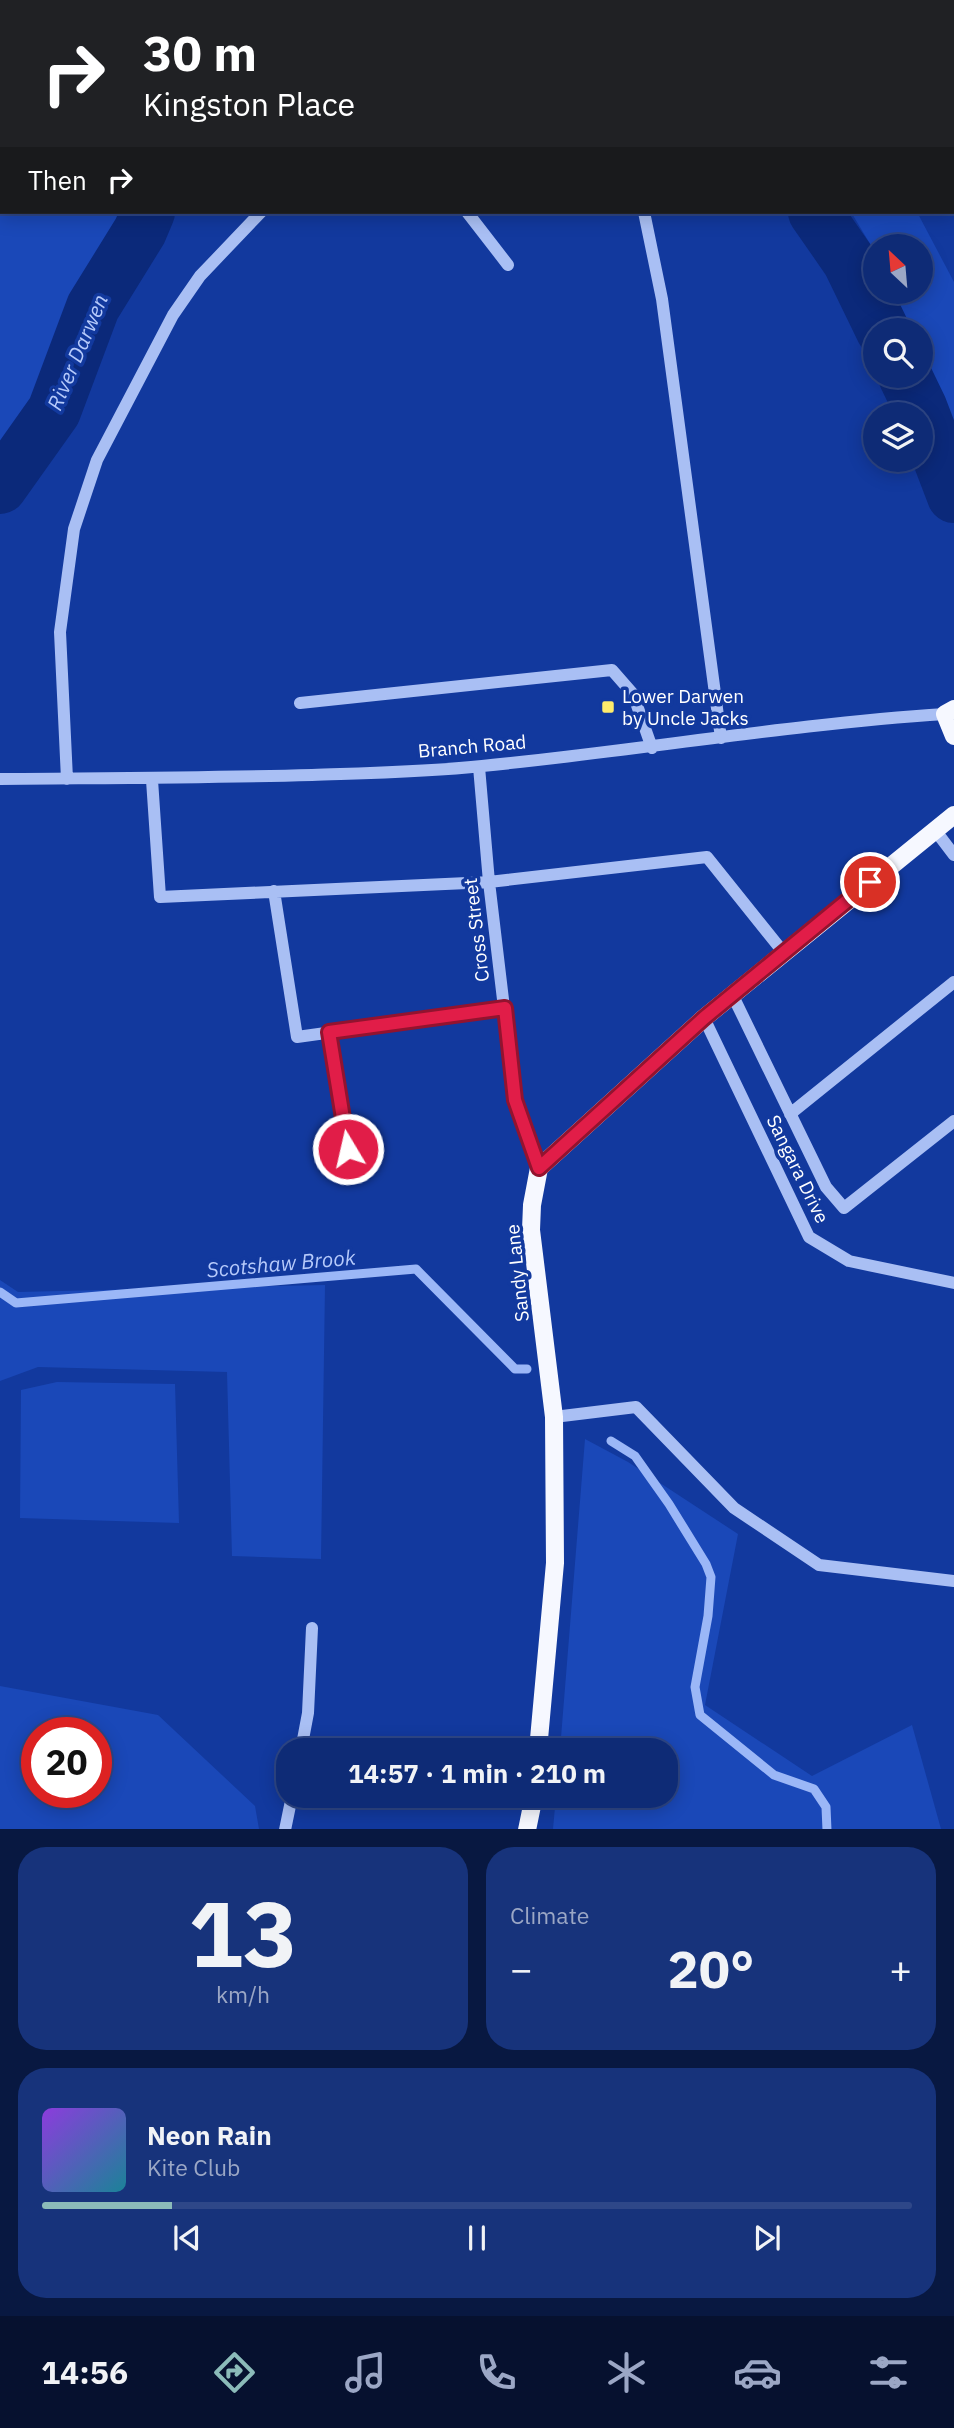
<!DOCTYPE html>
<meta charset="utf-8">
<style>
body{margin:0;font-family:"IBM Plex Sans",sans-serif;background:#17337b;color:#f1f3f6;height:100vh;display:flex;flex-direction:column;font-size:26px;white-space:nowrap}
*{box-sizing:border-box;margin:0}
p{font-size:23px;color:#9ba7c5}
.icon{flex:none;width:38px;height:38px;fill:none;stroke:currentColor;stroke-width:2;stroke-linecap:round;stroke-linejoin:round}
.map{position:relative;height:1829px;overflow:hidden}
.panel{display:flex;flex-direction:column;gap:18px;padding:18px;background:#081841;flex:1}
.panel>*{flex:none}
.top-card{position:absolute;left:0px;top:0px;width:956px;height:214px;box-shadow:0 4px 18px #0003,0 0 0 2px #2e4788;background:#202124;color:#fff;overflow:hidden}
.needle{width:46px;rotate:334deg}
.controls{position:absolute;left:863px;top:234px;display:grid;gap:14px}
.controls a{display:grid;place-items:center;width:70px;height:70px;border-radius:50%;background:#0e2b76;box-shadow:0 4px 18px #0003,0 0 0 2px #2e4788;font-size:35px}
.speed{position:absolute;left:21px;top:1717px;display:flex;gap:14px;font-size:35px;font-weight:700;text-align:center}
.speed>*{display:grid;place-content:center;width:91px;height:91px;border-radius:50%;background:#0e2b76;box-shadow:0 4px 18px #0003,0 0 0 2px #2e4788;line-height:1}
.speed .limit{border:10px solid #d22;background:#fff;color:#111}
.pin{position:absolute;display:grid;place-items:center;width:60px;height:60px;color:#fff;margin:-30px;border:4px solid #fff;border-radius:50%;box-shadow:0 2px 7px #0007}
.me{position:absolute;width:77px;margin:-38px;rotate:351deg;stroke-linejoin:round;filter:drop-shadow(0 0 5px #0008)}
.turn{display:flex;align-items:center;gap:24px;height:147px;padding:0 28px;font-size:32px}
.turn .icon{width:91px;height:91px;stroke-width:2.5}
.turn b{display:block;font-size:49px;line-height:60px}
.then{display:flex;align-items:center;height:66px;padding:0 28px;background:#0003;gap:14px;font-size:26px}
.big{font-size:52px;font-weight:800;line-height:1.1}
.panel .widget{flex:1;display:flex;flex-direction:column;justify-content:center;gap:10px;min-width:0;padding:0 24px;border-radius:28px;background:#17337b}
.panel .dial{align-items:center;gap:0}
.dial b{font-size:91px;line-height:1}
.song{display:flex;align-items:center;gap:21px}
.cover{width:84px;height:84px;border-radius:10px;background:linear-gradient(135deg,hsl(270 70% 55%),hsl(190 70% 35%))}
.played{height:7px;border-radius:4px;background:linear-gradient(90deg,#8bbbb9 15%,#2e4788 15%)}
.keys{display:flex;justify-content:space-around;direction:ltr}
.heat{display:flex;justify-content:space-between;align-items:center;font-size:38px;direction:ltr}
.panel .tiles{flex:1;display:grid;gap:18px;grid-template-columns:1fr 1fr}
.widget:last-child{grid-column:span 2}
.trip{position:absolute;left:276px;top:1738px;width:402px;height:70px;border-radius:28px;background:#0e2b76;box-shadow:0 4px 18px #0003,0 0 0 2px #2e4788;font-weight:800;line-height:70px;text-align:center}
.menu{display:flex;height:112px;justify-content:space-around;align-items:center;background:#06112f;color:#9ba7c5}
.menu .icon{width:49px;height:49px}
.menu .active{color:#8bbbb9}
.menu b{font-size:32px;color:#f1f3f6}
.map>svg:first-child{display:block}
</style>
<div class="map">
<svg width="954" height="1830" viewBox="0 0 954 1830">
<rect width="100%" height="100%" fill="#12399e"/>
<path fill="#1a48b8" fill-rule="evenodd" d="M0,0H215L2,2V50Z
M245,0H849L850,2H242Z
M0,69L2,212H136L103,274L43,406L0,463Z
M851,212H917L954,282V440L921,356L920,331H910L895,292H920V247H875V252Z
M0,1280L18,1292L325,1285L321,1559L232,1556L227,1372L38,1367L0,1381Z
M57,1382L175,1384L179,1523L20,1518L21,1390Z
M585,1439L628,1462L738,1534L705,1705L812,1776L912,1725L941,1829H553L556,1796H667V1750H560Z
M0,1686L158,1715L255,1806L259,1829H0ZM37,1732H96V1792H37Z"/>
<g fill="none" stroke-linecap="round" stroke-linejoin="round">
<path stroke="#9bb7f7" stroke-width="9" d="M0,1292L16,1303L416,1269L515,1369H527
M611,1441L635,1456L669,1504L706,1564L711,1577L708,1616L695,1687L700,1715L774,1775L814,1789L826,1807L827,1830"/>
<path stroke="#0b297a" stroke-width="54" d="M815,212L849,261L883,331
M905,376L920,407L954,496
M0,487L54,411L93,307L140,231L148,212"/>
<path stroke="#a9bff4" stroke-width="12" d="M467,212L508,265
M644,212L662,299L721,738
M300,703L612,670L633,694L652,748
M479,767L489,882L515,1100L539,1168
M0,779C104,778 208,778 312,775C369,773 426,772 482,766C636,751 790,724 945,714
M67,779L60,632L74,529L97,460L173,315L200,276L261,212
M152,780L160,897L489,882L707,857L784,953
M935,830L954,855
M274,891L297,1037L505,1008
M732,994L826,1187L844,1208L954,1121
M704,1018L809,1237L849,1261L954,1283
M329,1032L351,1172
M790,1114L954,982
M554,1417L636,1407L734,1508L819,1565L954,1581
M301,1750L308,1713L312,1628
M285,1830L292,1796"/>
<path stroke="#f6f8ff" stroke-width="18" d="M954,709L945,714L954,736
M538,1750L555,1563L554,1417L531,1230L532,1205L539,1168L704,1018L954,815
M527,1830L534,1796"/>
</g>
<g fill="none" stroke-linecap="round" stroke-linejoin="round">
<defs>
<path id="route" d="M348,1149L329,1032L505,1008L515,1100L539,1168L704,1018L870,882"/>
</defs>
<use href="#route" stroke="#92132f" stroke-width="18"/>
<use href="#route" stroke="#e11d48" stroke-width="12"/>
</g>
<rect fill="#ffec6c" stroke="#12399e" stroke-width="2.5" x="601" y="700" width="14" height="14" rx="3.5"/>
<g text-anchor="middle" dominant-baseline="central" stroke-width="7" stroke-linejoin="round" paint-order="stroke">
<g font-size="19" fill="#fff" stroke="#12399e" text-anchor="start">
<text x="622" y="696">Lower Darwen<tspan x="622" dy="22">by Uncle Jacks</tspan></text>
</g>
<g font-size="19" fill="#fff" stroke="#12399e">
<text transform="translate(472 746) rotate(-5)">Branch Road</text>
<text transform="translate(476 930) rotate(-97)">Cross Street</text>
<text transform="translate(798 1169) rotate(64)">Sangara Drive</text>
<text transform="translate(517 1273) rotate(-96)">Sandy Lane</text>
</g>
<g font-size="21" font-style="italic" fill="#b6cafb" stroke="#12399e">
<text transform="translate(77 352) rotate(-67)">River Darwen</text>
<text transform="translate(281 1263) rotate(-5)">Scotshaw Brook</text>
</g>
</g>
</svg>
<div class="controls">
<a><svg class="needle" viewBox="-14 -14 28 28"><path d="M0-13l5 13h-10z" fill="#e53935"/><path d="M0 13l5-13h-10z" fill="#9ba7c5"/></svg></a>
<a><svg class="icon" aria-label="search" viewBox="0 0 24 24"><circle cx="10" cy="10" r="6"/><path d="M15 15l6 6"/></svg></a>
<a><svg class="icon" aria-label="layers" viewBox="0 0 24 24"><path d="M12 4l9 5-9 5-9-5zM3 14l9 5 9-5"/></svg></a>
</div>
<div class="speed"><div class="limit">20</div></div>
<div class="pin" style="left:870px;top:882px;background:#d93025"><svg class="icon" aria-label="arrive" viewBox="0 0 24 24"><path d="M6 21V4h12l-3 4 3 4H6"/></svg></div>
<svg class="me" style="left:348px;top:1149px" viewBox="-20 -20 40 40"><circle r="17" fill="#e11d48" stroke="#fff" stroke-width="3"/><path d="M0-11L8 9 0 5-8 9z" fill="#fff"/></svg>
<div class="trip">14:57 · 1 min · 210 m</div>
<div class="top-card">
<div class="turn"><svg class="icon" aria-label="right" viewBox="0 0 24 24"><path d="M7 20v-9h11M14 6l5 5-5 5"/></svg><div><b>30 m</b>Kingston Place</div></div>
<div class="then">Then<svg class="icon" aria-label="right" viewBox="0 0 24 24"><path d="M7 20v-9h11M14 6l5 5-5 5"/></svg></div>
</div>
</div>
<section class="panel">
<div class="tiles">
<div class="widget dial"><b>13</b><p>km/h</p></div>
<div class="widget"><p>Climate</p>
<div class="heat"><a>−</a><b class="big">20°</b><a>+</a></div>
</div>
<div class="widget">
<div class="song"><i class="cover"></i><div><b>Neon Rain</b><p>Kite Club</p></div></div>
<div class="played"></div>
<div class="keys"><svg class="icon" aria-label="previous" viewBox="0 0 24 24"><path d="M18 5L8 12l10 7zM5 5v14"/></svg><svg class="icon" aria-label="pause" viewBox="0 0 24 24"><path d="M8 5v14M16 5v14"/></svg><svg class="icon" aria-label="next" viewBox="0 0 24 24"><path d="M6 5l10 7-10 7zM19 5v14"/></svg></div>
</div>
</div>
</section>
<nav class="menu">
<b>14:56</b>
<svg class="icon active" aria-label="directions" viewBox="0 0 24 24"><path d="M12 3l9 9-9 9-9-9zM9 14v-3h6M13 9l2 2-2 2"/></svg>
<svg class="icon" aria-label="music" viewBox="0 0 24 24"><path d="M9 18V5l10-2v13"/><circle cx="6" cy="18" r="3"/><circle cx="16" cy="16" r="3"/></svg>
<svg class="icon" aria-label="phone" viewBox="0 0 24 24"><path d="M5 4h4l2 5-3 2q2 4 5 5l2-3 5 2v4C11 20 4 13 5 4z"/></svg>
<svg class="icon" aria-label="climate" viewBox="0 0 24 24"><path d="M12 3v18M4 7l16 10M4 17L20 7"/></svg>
<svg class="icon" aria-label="car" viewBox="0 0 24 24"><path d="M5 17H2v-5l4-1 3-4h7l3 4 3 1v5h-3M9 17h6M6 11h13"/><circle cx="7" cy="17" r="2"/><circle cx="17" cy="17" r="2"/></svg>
<svg class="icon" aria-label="filters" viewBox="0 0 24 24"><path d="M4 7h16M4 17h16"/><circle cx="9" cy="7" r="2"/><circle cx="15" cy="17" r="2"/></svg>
</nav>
